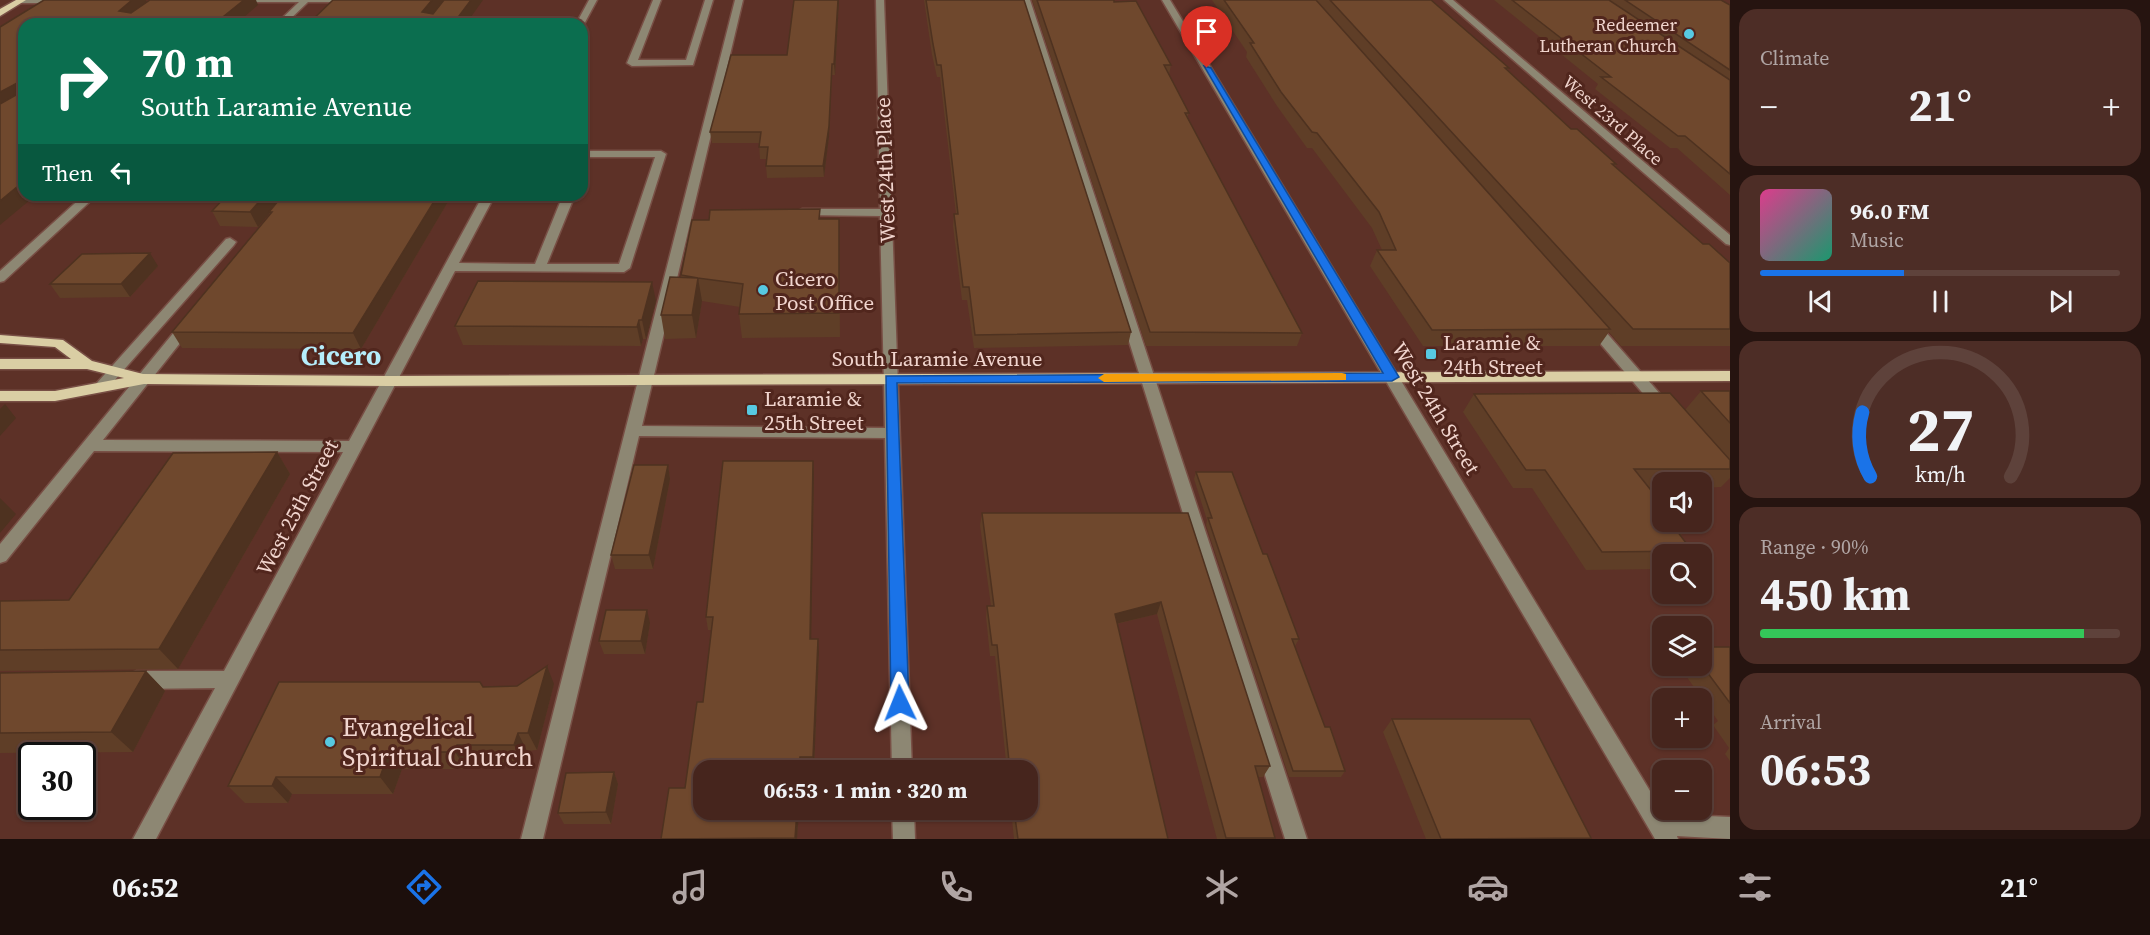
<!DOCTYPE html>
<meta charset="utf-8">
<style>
body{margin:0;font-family:"Source Serif 4",serif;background:#4d2d26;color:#f1f3f6;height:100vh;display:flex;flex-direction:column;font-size:22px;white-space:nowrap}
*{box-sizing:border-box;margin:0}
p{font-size:20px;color:#b0a5a4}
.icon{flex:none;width:33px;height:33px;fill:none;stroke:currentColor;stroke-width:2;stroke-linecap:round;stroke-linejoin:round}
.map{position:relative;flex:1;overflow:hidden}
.panel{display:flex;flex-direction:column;gap:9px;padding:9px;background:#261410;width:420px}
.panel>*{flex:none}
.guide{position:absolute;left:18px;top:18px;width:570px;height:183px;border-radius:18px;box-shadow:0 2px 4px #0004,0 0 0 2px #5e423b;background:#0b6e4f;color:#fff;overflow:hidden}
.controls{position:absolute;left:1652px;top:472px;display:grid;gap:12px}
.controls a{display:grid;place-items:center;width:60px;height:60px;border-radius:12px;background:#46251d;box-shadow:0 2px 4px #0004,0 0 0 2px #5e423b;font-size:30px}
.speed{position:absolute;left:18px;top:742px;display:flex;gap:12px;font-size:30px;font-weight:700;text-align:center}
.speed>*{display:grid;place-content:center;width:78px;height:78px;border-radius:50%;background:#46251d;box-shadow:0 2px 4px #0004,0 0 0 2px #5e423b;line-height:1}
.speed .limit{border:3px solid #111;border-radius:9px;background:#fff;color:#111}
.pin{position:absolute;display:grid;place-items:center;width:51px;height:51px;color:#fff;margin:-62px -26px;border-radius:50% 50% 50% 0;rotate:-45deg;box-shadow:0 0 6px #0007}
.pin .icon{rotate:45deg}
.me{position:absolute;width:66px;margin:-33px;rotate:358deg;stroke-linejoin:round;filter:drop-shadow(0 0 4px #0008)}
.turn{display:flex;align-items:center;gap:21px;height:126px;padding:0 24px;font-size:27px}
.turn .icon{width:78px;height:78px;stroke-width:2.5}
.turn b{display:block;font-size:42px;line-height:51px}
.then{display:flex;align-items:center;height:57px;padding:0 24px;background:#0003;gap:12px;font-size:22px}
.big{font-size:45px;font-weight:700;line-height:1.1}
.panel .card{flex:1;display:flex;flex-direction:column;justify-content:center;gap:9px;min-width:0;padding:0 21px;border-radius:18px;background:#4d2d26}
.panel .dial{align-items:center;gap:0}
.dial svg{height:156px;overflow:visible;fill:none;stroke:#5e423b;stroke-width:7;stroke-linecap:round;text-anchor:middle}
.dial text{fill:#f1f3f6;stroke:none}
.song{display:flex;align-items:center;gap:18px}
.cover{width:72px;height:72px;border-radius:9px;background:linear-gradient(135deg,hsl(330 70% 55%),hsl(160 70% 35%))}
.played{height:6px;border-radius:3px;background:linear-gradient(90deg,#1a73e8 40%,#5e423b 40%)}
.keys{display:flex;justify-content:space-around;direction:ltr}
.heat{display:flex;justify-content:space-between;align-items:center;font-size:33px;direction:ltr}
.charge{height:9px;border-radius:4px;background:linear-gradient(90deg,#34c759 90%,#5e423b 0)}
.trip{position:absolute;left:693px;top:760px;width:345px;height:60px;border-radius:18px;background:#46251d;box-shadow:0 2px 4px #0004,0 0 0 2px #5e423b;font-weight:700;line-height:60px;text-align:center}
.tabs{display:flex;height:96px;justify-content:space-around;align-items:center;background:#1c0f0c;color:#b0a5a4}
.tabs .icon{width:42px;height:42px}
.tabs .on{color:#1a73e8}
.tabs b{font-size:27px;color:#f1f3f6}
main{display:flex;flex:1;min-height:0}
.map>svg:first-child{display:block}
</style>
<main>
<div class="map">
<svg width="1730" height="839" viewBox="0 0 1730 839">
<rect width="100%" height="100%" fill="#5d3127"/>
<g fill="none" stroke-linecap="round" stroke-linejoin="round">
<defs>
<path id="minor" d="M18,0H65L66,1L62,3H21Z
M232,0H342L338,2H308L285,24H276L299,2H236Z
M589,0H597L583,26L576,24Z
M653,0H661L638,60H686L705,0H713L693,65L632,66L627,63Z
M735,0H743L642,426L885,428L880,216L802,215L796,212L802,209H880L876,0H884L912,771H892L885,438L639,436L543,839H521Z
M1022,0H1030L1307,839H1285Z
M1162,0H1170L1664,814L1730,817V839L1677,836L1678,839H1655Z
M1444,0H1453L1730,235V245L1726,244Z
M582,151H661L666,154L630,268L624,272L455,271L156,839H133L215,688L137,689L130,686L127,680L130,674L137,671H224L343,452L94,451L6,561L0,563V544L184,320H194L196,323L103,440L349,441L483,195H495L459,263L535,264L563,195H575L547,264H619L655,157H582Z
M84,195H97L4,281L0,282V271Z
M230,238L236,242L234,245L106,390H96L94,387L96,384L226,239Z
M1592,321L1597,322L1668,403L1670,407L1668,411H1658L1587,328L1585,325Z
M892,810H914L915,839H893Z"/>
<path id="major" d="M16,0H26L0,16V9Z
M0,335L63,340L92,361L143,374L390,376L1730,371V381L390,386L144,384L55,401H0V391H55L124,378L87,369H0V359H71L55,347L0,343Z"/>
</defs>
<use href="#minor" stroke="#784f45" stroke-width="3"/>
<use href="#major" stroke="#784f45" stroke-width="3"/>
<use href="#minor" fill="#8d8773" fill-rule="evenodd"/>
<use href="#major" fill="#dacea4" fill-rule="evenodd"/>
</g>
<path fill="#5f3e27" d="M839,0L835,75H832L829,137L824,177L767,178L766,166L767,159H760L759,143H712L710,132L787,55Z
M924,0H1024L1131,332L1128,345L974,348L967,300H962L953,226L954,214H956L940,77H937L932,55Z
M1032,0H1114L1171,65L1169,75L1189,113L1187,118L1302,333L1297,346H1146Z
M1212,0H1431L1509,68L1508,70L1571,129L1616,164L1615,167L1703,244L1730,263V346H1621L1609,332L1599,346H1423L1370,266L1377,250H1382L1372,228L1312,148H1307L1277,106L1246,57L1247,52Z
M1494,0H1721L1730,5V195L1677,148H1670L1595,89L1598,84Z
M227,195H452L361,349L182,348L172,332L270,215L269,213L258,227L220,226L212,211Z
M820,219H839L840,337L742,338L739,314L740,307L702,301L696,338L665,339L661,315L681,277V275Z
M158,266L130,297L60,298L50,284Z
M656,301L646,339H643L641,346L463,345L455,326Z
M1701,391H1730V478L1721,487L1701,488V483H1662V488H1648L1684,532L1680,536L1692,551L1688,555H1662V569L1586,570L1532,488H1513L1463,412L1474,394L1685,410Z
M277,452L290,474L178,669L0,671V601L69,600Z
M813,461L814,474L811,639H818L819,652L814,769H801V771H704L799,810L797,839H661L685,788L703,702L711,630H708L706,617Z
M668,465L670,479L653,569H615L611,555Z
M1196,472L1263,554L1299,639L1295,646L1325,727L1345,771L1341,777H1289L1206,525L1207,520L1194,479Z
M982,513H1188L1270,766L1263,777H1258L1275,838L1274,839H1217L1157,614L1117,624L1168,839H1014L1011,810H1028V771H1007L995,656H990L986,617L987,606H991L980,525Z
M650,623L645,654H604L599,641Z
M1701,647H1730V761L1725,754L1729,748L1713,725L1718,721L1679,666H1701Z
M146,671L165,691L133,752L0,753V673Z
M554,684L537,750L527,751L523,763H468L466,769H402L393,794H292L288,803H245L228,786L483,687L517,686Z
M1392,719L1591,838L1426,839L1383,732Z
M614,772L618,784L611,824H564L558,813Z"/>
<path fill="#4e3220" d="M132,0H146L148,5L126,24L119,11Z
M244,0H256L258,5L236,24H214Z
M432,0H445L426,24L422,12Z
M471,0H483L466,24H453Z
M838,0H839L835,75L834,64Z
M832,64L829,137L824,177L823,166Z
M17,83L24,95L0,111V92Z
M24,181V195H36L0,225V201Z
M265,195H285L258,227L250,212Z
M438,195H452L361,349L353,333Z
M150,253L158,266L130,297L121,284Z
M698,278L702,301L696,338L692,315Z
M652,282L656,301L646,339L642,320Z
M639,320L643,339L641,346L637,327Z
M5,404L16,418L0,436V409Z
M277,452L290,474L178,669L159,649Z
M813,461L814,474L811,652L810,639Z
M668,465L670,479L653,569L649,555Z
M0,498L16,514L0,533Z
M1161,602L1157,614L1111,625L1115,614Z
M647,610L650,623L645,654L641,641Z
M818,639L819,652L814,769L813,757Z
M547,666L554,684L537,750L528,733Z
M146,671L165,691L133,752L111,732Z
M518,733L527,751L523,763L514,745Z
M457,745L468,763L466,769L455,752Z
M389,752L402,769L393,794L380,777Z
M614,772L618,784L611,824L606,812Z
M276,777L292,794L288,803L272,786Z
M797,810H799L797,839H795Z"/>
<path fill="#6f482d" stroke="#4e3220" stroke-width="1.5" d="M44,0H132L119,11L131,13L150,0H244L214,24H24V181L0,201V104L16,95L17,83L0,92V27Z
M333,0H432L422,12L433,14L444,0H471L453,24H308Z
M794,0H838L834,64H832L829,126L823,166H766L768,147H759L761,132H710L731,55H787Z
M926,0H1024L1131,332L975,335L969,287H963L954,214H958L941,65H937L933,44Z
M1037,0H1114V2L1136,1L1171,65H1164L1189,113H1185L1302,333L1150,332Z
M1224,0H1316L1610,329L1432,330L1377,250H1396L1379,212L1317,133L1312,132L1281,92L1250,43H1254Z
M1330,0H1431L1509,68H1505L1571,129H1577L1616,164H1612L1703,244H1709L1730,263V329H1633Z
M1512,0H1609L1730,80V174L1685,136H1678L1601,77H1611Z
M1625,0H1721L1730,5V70Z
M227,195H265L250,212L212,211Z
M283,195H438L353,333L172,332L272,212H269Z
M820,209L819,219H839V313L739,314L743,284L698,278L692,315H661L670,277L698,278L681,275L692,220H709L710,210Z
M150,253L121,284H50L82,254Z
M478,281L652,282L642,320H639L637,327L455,326Z
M1701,391H1730V423Z
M1670,393L1730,460V469H1634L1662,504V522H1676L1684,532L1677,531L1692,551L1602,552L1545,470H1526L1474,394Z
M277,452L159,649L0,650V601L69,600L173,453Z
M723,461H813L810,639H818L813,757H800L799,771H704V810H797L795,838L661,839L669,788H685L697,702H703L713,617H706Z
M634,465H668L649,555H611Z
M1196,472H1232L1263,554H1267L1299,639H1292L1325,727H1330L1345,771H1293L1208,518H1212Z
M982,513H1188L1270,766H1255L1275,838H1226L1161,602L1115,614L1168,839H1018L1014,810H1028V771H1010L997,645H992L987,606H994Z
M606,610H647L641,641H599Z
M1701,647H1730V703L1701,664Z
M547,666L528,733H518L514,745H457L455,752H389L380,777H276L272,786H228L279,682H480L483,687L517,686Z
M146,671L111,732L0,733V673Z
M1392,719H1530L1591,838L1441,839Z
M614,772L606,812L558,813L566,773Z"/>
<path fill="#1a73e8" stroke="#114b97" stroke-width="1.5" d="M1204,66L1211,68L1399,377L1392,381L897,383L909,703L906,709L900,711L894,709L891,703L886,376L1383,373Z"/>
<path fill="#f59e0b" d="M1342,373L1346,374V380L1104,382L1098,378L1104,374Z"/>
<g fill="#57c9e1" stroke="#51261d" stroke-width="2">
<circle cx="1689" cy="34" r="6"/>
<circle cx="763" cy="290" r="6"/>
<rect x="1425" y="348" width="12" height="12" rx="3"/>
<rect x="746" y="404" width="12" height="12" rx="3"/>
<circle cx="330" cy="742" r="6"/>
</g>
<g text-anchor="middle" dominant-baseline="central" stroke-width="6" stroke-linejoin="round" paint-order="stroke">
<g font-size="18" fill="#f1d5ce" stroke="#51261d" text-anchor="end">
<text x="1677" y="24">Redeemer<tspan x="1677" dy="21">Lutheran Church</tspan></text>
</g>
<g font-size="18" fill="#f1d5ce" stroke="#51261d">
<text transform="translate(1613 120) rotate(41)">West 23rd Place</text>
</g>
<g font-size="21" fill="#f1d5ce" stroke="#51261d">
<text transform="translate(885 170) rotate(-92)">West 24th Place</text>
<text x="937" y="358">South Laramie Avenue</text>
<text transform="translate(1436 408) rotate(59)">West 24th Street</text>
<text transform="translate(297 507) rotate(-62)">West 25th Street</text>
</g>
<g font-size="21" fill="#f1d5ce" stroke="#51261d" text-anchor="start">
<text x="775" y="278">Cicero<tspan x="775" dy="24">Post Office</tspan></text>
<text x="1443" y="342">Laramie &amp;<tspan x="1443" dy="24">24th Street</tspan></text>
<text x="764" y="398">Laramie &amp;<tspan x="764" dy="24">25th Street</tspan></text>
</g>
<g font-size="26" fill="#f1d5ce" stroke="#51261d" text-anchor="start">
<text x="342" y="727">Evangelical<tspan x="342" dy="30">Spiritual Church</tspan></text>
</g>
<g font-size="27" font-weight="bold" fill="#b5edfb" stroke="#51261d">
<text x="341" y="355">Cicero</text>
</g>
</g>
</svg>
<div class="controls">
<a><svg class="icon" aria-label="sound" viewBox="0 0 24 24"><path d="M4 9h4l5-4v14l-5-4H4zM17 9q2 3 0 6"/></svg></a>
<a><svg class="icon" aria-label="search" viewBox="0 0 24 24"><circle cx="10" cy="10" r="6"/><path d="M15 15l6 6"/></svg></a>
<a><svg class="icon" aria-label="layers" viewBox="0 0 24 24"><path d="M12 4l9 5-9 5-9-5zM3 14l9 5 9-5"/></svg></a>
<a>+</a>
<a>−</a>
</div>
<div class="speed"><div class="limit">30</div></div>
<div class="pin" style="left:1207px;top:68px;background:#d93025"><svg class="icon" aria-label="arrive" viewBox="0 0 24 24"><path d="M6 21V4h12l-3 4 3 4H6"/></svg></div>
<svg class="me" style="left:900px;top:703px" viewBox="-20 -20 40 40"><path d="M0-17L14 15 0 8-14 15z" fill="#1a73e8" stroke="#fff" stroke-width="4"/></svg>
<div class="trip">06:53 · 1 min · 320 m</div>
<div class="guide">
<div class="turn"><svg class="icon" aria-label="right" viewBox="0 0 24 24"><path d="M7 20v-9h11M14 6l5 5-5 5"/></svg><div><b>70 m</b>South Laramie Avenue</div></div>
<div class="then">Then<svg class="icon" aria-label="left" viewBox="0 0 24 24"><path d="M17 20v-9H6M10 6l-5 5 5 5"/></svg></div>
</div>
</div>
<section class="panel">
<div class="card"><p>Climate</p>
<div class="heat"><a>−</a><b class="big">21°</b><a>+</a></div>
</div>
<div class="card">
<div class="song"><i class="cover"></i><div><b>96.0 FM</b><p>Music</p></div></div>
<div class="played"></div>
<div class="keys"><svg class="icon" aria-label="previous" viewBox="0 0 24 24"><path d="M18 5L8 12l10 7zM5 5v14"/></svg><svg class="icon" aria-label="pause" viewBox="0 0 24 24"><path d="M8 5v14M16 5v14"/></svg><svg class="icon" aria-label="next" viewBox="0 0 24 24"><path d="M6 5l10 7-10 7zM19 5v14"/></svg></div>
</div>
<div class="card dial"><svg viewBox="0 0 100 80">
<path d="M14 69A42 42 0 1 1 86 69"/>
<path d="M14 69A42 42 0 0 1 10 36" stroke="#1a73e8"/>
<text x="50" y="56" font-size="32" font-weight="700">27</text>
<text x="50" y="72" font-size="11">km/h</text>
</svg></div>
<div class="card"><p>Range · 90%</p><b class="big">450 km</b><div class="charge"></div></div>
<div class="card"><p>Arrival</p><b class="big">06:53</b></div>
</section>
</main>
<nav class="tabs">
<b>06:52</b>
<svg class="icon on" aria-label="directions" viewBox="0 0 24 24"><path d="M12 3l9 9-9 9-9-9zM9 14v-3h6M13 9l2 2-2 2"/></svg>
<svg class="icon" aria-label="music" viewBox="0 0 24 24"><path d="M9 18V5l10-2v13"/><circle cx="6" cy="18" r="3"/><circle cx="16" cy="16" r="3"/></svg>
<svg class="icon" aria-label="phone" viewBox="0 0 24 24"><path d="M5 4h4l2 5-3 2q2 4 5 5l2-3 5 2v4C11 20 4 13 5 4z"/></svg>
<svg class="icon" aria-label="climate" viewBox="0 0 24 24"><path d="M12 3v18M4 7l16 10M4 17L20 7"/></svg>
<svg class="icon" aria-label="car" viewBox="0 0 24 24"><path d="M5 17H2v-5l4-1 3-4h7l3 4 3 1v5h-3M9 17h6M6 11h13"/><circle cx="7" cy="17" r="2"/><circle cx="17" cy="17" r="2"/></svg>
<svg class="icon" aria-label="filters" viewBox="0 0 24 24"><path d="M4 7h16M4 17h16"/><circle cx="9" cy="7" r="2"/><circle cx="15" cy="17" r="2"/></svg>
<b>21°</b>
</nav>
